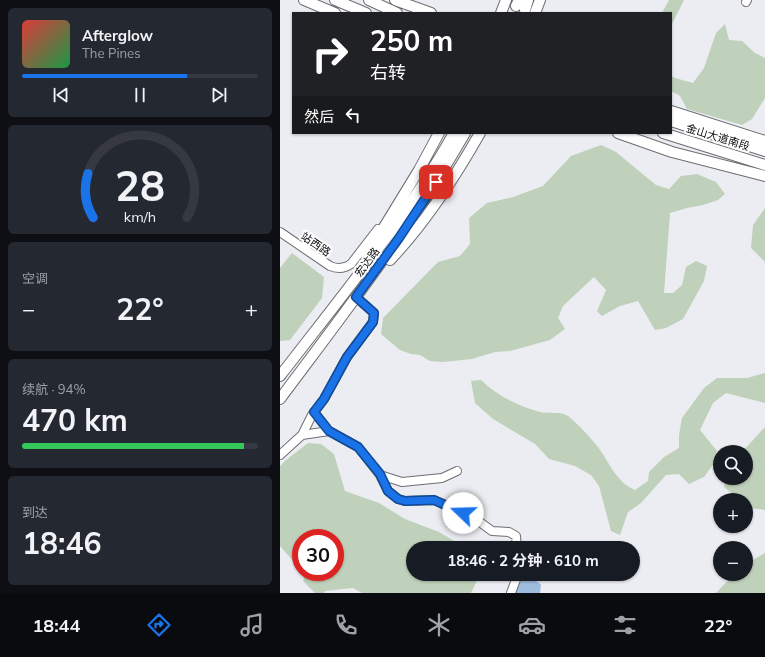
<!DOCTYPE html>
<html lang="zh">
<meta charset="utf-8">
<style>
body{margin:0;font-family:Mulish,"Noto Sans SC",sans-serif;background:#242831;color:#f1f3f6;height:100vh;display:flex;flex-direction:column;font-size:15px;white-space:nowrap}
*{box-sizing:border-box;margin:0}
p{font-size:13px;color:#9ea1a6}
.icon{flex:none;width:22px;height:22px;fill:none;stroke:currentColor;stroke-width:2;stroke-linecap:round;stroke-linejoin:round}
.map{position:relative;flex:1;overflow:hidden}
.sheet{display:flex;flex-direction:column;gap:8px;padding:8px;background:#0d0f14;width:280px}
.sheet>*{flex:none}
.banner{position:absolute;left:12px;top:12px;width:380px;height:122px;border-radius:0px;box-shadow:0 1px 3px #0004;background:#202124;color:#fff;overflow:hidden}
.controls{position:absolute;left:433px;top:445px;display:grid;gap:8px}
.controls a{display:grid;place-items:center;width:40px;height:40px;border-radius:50%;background:#171b24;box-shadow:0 1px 3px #0004;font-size:20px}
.speed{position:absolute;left:12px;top:529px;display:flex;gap:8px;font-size:20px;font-weight:700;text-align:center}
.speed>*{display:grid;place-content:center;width:52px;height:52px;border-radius:50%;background:#171b24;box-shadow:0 1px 3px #0004;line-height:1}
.speed .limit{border:6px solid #d22;background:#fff;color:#111}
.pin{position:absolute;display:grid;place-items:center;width:34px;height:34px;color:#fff;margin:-17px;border-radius:8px;box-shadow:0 2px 6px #0006}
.me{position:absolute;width:44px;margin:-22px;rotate:291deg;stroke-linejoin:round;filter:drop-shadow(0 0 3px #0008)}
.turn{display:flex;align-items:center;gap:14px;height:84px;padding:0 12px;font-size:18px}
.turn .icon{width:52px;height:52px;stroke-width:2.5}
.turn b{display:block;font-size:28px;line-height:34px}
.then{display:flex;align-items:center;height:38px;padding:0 12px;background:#0003;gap:8px;font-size:15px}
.big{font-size:30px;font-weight:700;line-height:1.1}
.sheet .widget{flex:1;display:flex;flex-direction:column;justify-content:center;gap:6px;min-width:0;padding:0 14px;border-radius:6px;background:#242831}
.sheet .dial{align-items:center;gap:0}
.dial svg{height:104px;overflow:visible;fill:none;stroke:#363941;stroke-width:7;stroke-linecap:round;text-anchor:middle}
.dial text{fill:#f1f3f6;stroke:none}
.song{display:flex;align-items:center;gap:12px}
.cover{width:48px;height:48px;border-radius:6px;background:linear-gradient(135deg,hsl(0 70% 55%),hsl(140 70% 35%))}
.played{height:4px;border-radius:2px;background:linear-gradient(90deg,#1a73e8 70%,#363941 70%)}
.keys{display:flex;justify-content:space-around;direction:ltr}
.heat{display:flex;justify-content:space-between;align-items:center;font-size:22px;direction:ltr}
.charge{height:6px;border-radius:3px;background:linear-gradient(90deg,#34c759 94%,#363941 0)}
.trip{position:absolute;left:126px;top:541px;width:234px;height:40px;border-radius:20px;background:#171b24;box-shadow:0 1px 3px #0004;font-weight:700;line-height:40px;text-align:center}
.dock{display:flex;height:64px;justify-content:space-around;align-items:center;background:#090b0e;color:#9ea1a6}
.dock .icon{width:28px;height:28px}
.dock .selected{color:#1a73e8}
.dock b{font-size:18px;color:#f1f3f6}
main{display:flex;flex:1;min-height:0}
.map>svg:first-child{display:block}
</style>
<main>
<section class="sheet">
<div class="widget">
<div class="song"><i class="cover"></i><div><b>Afterglow</b><p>The Pines</p></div></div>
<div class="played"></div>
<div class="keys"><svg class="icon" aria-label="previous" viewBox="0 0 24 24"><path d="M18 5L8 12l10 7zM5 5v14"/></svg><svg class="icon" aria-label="pause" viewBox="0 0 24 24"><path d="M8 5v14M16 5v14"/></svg><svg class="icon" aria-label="next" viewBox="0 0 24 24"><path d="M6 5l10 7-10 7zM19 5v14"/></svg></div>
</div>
<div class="widget dial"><svg viewBox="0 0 100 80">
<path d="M14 69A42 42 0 1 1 86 69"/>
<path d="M14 69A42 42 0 0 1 10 35" stroke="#1a73e8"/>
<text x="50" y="56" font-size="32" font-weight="700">28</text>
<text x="50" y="72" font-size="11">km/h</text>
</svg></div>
<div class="widget"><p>空调</p>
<div class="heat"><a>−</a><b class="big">22°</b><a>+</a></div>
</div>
<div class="widget"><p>续航 · 94%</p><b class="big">470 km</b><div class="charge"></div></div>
<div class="widget"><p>到达</p><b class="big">18:46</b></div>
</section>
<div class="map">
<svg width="485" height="593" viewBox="0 0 485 593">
<rect width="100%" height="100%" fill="#ebedf2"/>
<path fill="#bfd1ba" d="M389,0H404L391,26V13H382Z
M445,24L449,40L462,41L475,53L485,58V98L472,119L462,125L407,109L400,96L391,91V76L395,78L413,83L424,68L436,33Z
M321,145L336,152L376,185L389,189L401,176L417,174L436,182L445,194L438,200L423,205L407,208L390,213L384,293H393L402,285L406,267L416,261L427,266L424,281L403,319L386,328L375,330L358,301L340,306L322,316L317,311L326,290L314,277L283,306L278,318L285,329L270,340L230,351L215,352L192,359L163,362L150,361L140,355L131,354L120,350L101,334L103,318L158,262L180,256L190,244L189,218L207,203L233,197L263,186L291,156Z
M485,208V262L471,248L473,225Z
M12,253L44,277L42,298L10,340L0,341V268Z
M485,373V403L446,393L433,403L420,430L437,451L435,462L424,477L409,484L399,474L386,475L361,503L348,512L340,535L331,531L319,486L311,475L295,466L269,459L255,444L213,419L195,403L191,381L201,380C217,396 239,406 260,412C268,414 281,411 288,416C296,422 312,439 318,447C329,462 337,483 355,490L368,481L369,472L384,457L399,448V435L402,418L424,388L437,378H467Z
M485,427V510L470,508L466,505V500H460L444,487L446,478H466V452H462Z
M28,443L41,444L54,454L65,491L99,503L125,519L159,532L176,542L179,548H133V574H198L199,576L191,593H82L73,588L45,591L44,593H35L23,581L25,575L23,572H55V538H21V570L0,546V466L6,460Z
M485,553V593H436L454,574H466V564Z"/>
<path fill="#9ebcde" d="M242,580C249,581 257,579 261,585L260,593H235L238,584Z"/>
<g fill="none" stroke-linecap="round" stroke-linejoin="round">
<defs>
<path id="minor" d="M466,2L467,0
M0,232L50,266C57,269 64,269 71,264L98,229
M34,412L49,431L78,447L100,475L122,482L162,478L177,471
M22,435L49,431
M0,455L22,435L32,415L44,399L67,357L93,322L94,313L76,297
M100,475L108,491L118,499L125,501L154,500L193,517L212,531L229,532L236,536L237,548
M231,593L238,574"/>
<path id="major" d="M24,0L55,13
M55,0L86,13
M89,0L117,13
M115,0L151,13
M236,6L239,0
M245,10L248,0
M221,13L226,0
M255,13L260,0
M391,111L485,141
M391,121L485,151
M338,133L392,152L485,176
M383,133L485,165
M87,255L139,170L159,133
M110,260C146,222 174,179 200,133
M0,376C61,297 125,220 174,133
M0,399C65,312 131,227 185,133"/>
</defs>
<use href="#minor" stroke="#6d6e73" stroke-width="10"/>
<use href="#major" stroke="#6d6e73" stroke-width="12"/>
<use href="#minor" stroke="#fff" stroke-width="8"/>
<use href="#major" stroke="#fff" stroke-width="10"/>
</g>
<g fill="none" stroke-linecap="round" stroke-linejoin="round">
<defs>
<path id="route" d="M156,182L119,238L76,297L94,313L93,322L67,357L44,399L34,412L49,431L78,447L100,474L108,491L118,499L125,501L154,500L183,513"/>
</defs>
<use href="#route" stroke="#114b97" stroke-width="10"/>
<use href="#route" stroke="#1a73e8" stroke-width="7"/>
</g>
<g text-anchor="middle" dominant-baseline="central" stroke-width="4" stroke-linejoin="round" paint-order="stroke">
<g font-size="11" fill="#0c0d0f" stroke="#fff">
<text transform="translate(438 137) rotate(17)">金山大道南段</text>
<text transform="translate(36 244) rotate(34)">站西路</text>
<text transform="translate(87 262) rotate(-54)">宏达路</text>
</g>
</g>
</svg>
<div class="controls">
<a><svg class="icon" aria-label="search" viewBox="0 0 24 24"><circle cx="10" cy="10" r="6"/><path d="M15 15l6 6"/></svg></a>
<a>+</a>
<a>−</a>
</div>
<div class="speed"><div class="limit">30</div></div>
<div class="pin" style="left:156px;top:182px;background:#d93025"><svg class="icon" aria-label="arrive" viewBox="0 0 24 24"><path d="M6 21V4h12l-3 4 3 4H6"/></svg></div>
<svg class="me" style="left:183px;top:513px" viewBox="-20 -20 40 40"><circle r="19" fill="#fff"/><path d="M0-13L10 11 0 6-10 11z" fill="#1a73e8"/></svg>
<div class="trip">18:46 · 2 分钟 · 610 m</div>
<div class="banner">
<div class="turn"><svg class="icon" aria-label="right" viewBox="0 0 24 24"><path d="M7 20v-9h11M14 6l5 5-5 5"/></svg><div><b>250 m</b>右转</div></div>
<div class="then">然后<svg class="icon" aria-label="left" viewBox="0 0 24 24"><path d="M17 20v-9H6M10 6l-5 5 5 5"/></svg></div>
</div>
</div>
</main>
<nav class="dock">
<b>18:44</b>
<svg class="icon selected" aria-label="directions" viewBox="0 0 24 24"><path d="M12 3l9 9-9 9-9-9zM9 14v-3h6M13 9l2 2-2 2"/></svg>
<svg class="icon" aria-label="music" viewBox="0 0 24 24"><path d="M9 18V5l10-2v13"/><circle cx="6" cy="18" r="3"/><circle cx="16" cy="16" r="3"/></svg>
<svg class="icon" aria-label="phone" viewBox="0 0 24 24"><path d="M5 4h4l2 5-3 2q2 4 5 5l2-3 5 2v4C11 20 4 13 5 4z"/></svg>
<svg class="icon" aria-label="climate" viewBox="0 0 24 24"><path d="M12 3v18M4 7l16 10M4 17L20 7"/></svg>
<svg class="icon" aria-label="car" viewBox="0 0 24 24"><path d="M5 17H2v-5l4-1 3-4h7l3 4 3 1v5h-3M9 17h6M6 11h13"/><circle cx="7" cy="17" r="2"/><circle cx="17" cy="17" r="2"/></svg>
<svg class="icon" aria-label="filters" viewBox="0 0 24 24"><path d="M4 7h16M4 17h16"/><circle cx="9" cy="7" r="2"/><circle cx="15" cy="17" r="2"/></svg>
<b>22°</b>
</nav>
